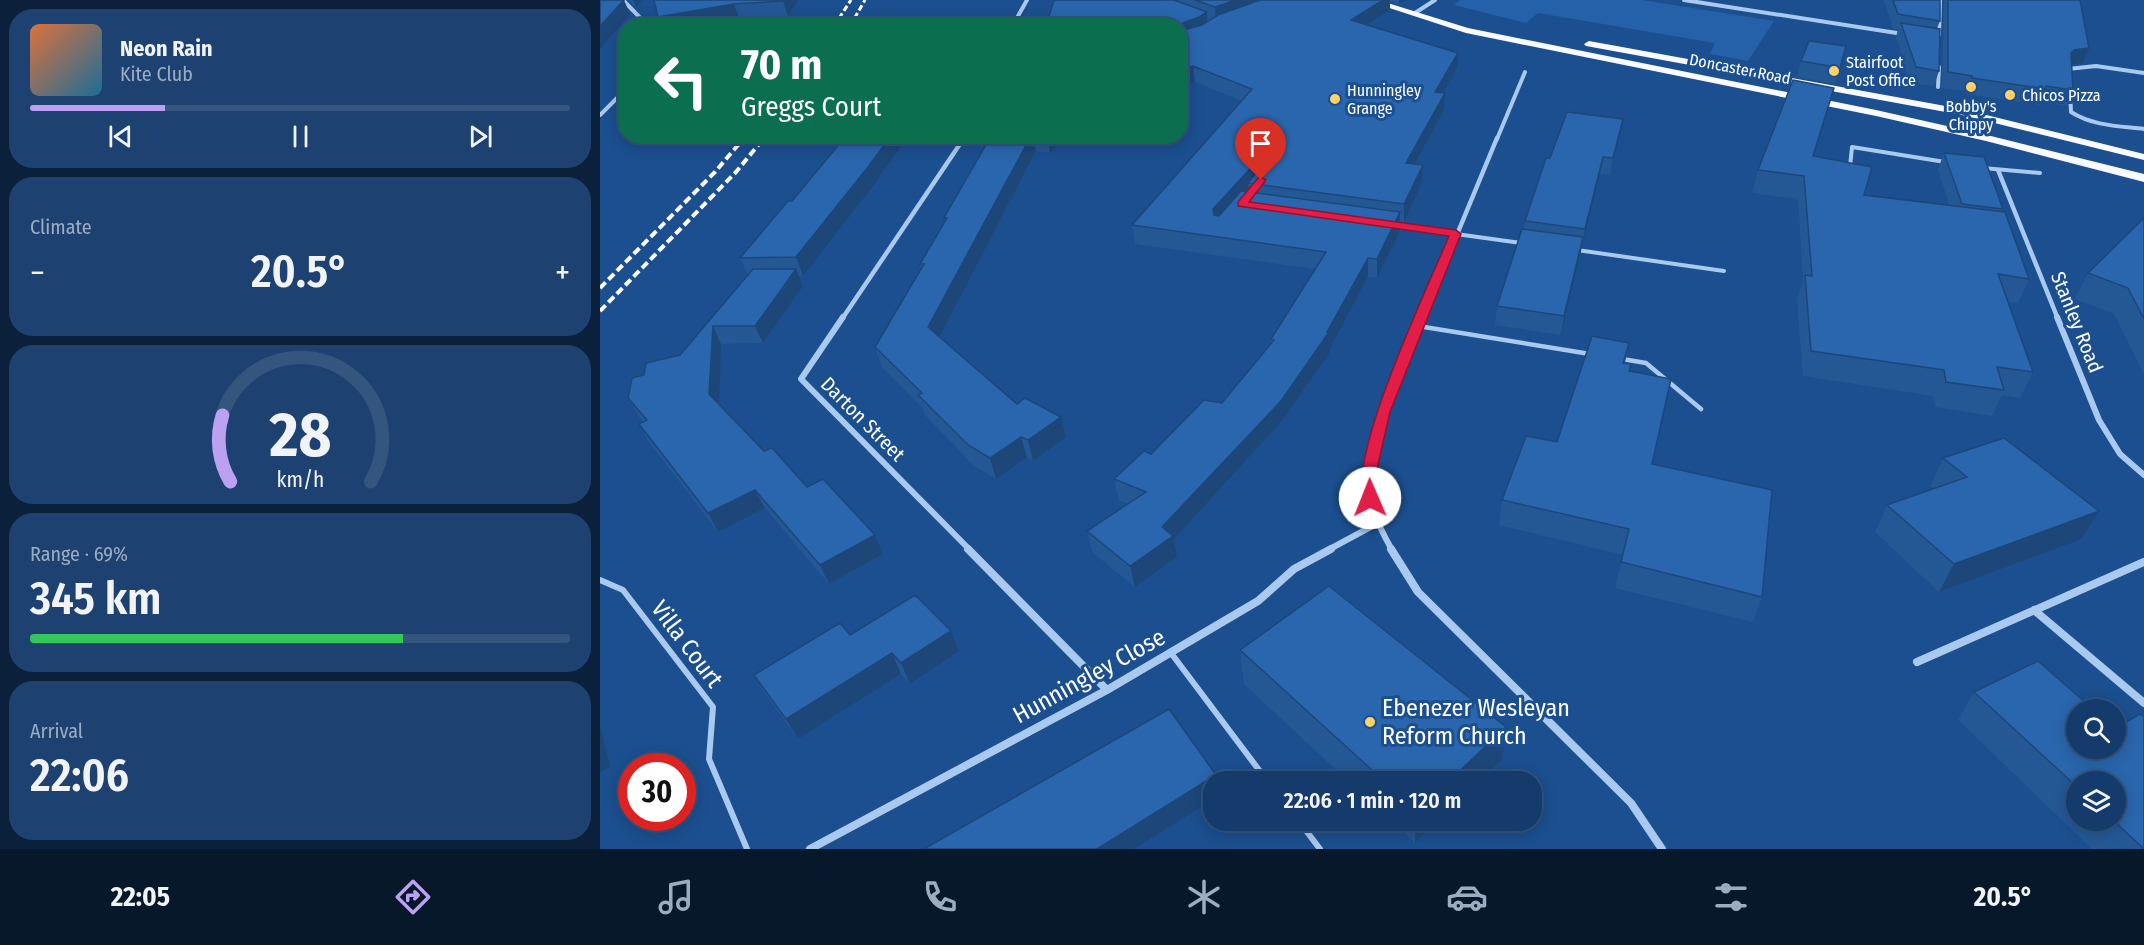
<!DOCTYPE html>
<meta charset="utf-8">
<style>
body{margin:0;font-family:"Fira Sans Condensed",sans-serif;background:#1d4271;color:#f1f3f6;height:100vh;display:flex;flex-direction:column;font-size:22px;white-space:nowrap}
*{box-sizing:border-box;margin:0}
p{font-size:20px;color:#9dadc1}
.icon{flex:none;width:33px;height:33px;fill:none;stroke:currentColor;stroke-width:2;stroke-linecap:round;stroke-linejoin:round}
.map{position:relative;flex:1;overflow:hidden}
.drawer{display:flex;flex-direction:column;gap:9px;padding:9px;background:#0b203b;width:600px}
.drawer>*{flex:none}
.banner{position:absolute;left:18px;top:18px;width:570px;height:126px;border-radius:24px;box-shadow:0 3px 15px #0003,0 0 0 2px #33557e;background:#0b6e4f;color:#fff;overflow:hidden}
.controls{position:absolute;left:1466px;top:699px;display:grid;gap:12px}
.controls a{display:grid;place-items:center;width:60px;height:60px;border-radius:50%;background:#143b6b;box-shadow:0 3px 15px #0003,0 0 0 2px #33557e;font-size:30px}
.speed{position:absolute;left:18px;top:753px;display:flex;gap:12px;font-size:30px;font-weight:700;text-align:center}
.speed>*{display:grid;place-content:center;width:78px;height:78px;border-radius:50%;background:#143b6b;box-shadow:0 3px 15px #0003,0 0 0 2px #33557e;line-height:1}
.speed .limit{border:9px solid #d22;background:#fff;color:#111}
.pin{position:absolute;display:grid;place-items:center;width:51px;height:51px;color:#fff;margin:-62px -26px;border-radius:50% 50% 50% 0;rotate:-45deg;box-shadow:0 0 6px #0007}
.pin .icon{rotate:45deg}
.me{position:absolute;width:66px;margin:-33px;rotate:359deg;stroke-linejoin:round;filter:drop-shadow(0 0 4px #0008)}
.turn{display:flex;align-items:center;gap:21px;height:126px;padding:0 24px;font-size:27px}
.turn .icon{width:78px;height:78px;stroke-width:2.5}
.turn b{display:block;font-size:42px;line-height:51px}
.big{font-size:45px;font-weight:600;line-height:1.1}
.drawer .tile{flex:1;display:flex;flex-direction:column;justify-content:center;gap:9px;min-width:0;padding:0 21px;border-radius:24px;background:#1d4271}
.drawer .dial{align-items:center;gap:0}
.dial svg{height:156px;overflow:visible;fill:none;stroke:#33557e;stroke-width:7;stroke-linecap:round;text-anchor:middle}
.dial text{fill:#f1f3f6;stroke:none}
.song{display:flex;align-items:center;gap:18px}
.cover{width:72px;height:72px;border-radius:9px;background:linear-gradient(135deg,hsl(20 70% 55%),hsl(200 70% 35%))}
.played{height:6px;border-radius:3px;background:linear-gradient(90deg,#bca0f2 25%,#33557e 25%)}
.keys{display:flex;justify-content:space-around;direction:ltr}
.heat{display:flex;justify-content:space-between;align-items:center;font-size:33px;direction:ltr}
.charge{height:9px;border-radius:4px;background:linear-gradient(90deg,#34c759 69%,#33557e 0)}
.trip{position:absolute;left:603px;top:771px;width:339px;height:60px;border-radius:24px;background:#143b6b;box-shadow:0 3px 15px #0003,0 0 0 2px #33557e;font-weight:600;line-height:60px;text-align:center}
.dock{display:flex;height:96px;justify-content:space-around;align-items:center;background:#08182b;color:#9dadc1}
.dock .icon{width:42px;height:42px}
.dock .on{color:#bca0f2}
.dock b{font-size:27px;color:#f1f3f6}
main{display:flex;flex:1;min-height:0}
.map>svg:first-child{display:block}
</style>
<main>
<section class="drawer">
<div class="tile">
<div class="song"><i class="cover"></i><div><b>Neon Rain</b><p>Kite Club</p></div></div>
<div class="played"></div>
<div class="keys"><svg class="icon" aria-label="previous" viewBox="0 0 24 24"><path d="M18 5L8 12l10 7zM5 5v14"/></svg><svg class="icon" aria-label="pause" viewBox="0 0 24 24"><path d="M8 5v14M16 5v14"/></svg><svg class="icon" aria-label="next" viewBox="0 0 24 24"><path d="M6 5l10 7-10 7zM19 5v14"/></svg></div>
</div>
<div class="tile"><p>Climate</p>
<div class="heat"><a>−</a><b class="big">20.5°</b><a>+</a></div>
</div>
<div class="tile dial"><svg viewBox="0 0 100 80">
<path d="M14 69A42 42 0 1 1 86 69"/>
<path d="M14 69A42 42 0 0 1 10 35" stroke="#bca0f2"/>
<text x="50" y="56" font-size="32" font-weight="700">28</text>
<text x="50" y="72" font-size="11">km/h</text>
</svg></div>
<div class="tile"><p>Range · 69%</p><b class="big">345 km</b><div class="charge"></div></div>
<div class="tile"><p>Arrival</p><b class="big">22:06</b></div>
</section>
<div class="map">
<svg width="1544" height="849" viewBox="0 0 1544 849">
<rect width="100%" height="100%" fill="#1b4f8f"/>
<path fill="#2461a8" d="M860,0H1042L1174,21L1148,61L1110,54L1115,43L938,13L926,23L854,5Z"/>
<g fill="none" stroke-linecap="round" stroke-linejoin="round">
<path stroke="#a9c9ee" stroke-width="4" d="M1250,167L1252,147L1345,162
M1383,168L1440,173
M856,234L921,243
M977,250L1124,271"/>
<path stroke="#a9c9ee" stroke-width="4.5" d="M818,326L990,354
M1022,359L1046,363L1101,409"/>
<path stroke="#a9c9ee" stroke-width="6" d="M0,580L23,590L113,707L109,759L147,849
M571,653L668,782
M698,820L720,849"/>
<path stroke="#a9c9ee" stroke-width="4" d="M23,0L48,26
M1084,0L1303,34
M815,13L835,0
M414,23H447
M413,25L427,0
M1339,35L1340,0
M1469,73L1468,69L1496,66L1544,73
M1338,87L1339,67
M1470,92L1471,112C1493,126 1519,126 1544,129
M0,115L26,89
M363,139L365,136
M897,139L925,72"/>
<path stroke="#a9c9ee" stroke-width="4.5" d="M1398,170L1458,319
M794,225L856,234
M242,319L364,138
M822,319L897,138"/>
<path stroke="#a9c9ee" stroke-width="6" d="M243,317L201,379L370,550
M1457,317L1499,420L1520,454L1544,475
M728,550L778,523
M792,550C783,534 774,517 770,499C760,450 803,363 823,317"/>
<path stroke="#a9c9ee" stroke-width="8" d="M368,549L507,690
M791,549L818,592L1031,803L1062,849
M1434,610L1544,703
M1317,662L1544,562
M210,849L507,690L658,601L694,569L731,549"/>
<path fill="#f8faff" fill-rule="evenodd" d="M765,0H778L868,28L1276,110L1387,135L1544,174V182L1386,141L1276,116L866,33Z
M989,41L1362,109L1544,154V160L1362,115L986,46L984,44Z"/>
<path stroke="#fff" stroke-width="3" stroke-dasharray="6 3" stroke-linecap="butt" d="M234,26L251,0
M250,26L265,0
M143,139L146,136
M163,139L166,136"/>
<path stroke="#fff" stroke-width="4" stroke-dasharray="8 4" stroke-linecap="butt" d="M0,288L115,172L144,138
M0,311L136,172L164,138"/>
</g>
<path fill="#245895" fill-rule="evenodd" d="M29,0H42L36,7Z
M54,0H199L188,16L139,18L97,26H61Z
M454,0H806L799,4L790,1V10L767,24L858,53L857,68L843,93L844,110L815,164L822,182L804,222H800V231L777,278L768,277L730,348V352L682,421L574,539L577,557L535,587L492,552L487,531L528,504L519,500L514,479L551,454L622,403L671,343V339L715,269L535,244L532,225L642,101L595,82Z
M1284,0H1340V21L1337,28L1339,71L1334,86L1310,83L1296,37L1298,29H1293Z
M1344,0H1480L1489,48L1483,63L1471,65L1473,90L1466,106L1441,102L1440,105L1366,94V91L1342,88Z
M1246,46L1235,84L1197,77L1201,61Z
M1020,135L1010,175L1000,174L982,247L961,335L895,325L897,306L924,229L925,221L950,158Z
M391,136H466L450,153L436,151L339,337L417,404L466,437L433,461L427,457L396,479L374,466L325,415L322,407L282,367L275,347L321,269L320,264L345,222L344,218Z
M1344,153L1403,209L1402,211L1429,279L1418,303L1408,302L1433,372L1420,398L1402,395L1392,416L1335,407L1333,396L1203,376L1197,300L1203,280L1198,199L1152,193L1158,170L1214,156L1264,195L1349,205L1338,169Z
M274,185L203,276H199L203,286L163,343L121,344L119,404L164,451L207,487L275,535L283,554L229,584L165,508L118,532L49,442L39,424L43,422L39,416L28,398L44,375L80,355L148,275L140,258L192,201Z
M1544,218V375L1514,314L1475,299L1488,273Z
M1029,343L1025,363L1031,364L1030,371L1052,464L1162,597L1153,622L1015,588L1023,555L899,525L902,500L957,442Z
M1343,458L1499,511L1482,539L1339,592L1275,532L1287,505L1334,489L1330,486Z
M250,635L359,651L310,684L301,674L198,739L166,695L154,675Z
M640,650L906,727L902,760L879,782H749L644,684Z
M1374,692L1516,728L1544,849H1492L1358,720ZM1476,782L1515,820H1476Z
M791,820H838L815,843Z"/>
<path fill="#1d4779" d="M24,0L30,14L0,49V26Z
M33,0H42L36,7Z
M184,0H199L188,16L183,1Z
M636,0H677L616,22L615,7Z
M783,0H790V10L752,34L751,20Z
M799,0H806L799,4Z
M134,4L139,18L97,26H61L58,17Z
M607,12L608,27L580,39V26L576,25Z
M1489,48L1483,63L1468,65L1471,53L1474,50Z
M858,53L857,68L835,108V92Z
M593,66L595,82L580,87V71Z
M845,93L844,110L806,180V163Z
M1023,119L1020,135L1010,175L1013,158Z
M291,136H308L274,185L203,276L196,257Z
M431,136H433L436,151L334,347L328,327Z
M447,136H466L450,153Z
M1003,157L1000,174L982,247L985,229Z
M660,158L661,176L648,183L649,190L615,228L613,209Z
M823,165L822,182L804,222V204Z
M800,212V231L777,278V259Z
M983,237L980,255L961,335L964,316Z
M768,258V277L730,348V352L682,421L574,539L577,557L535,587L530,566L727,332Z
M196,269L203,286L163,343L155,326Z
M113,326L121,344L119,412L109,394Z
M461,417L466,437L433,461L428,440Z
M421,437L427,457L396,479L390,458Z
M155,490L165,508L118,532L108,513Z
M1499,511L1482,539L1339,592L1354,564Z
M275,535L283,554L229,584L220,565Z
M351,631L359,651L310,684L301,663Z
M292,653L301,674L198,739L186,719Z
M0,725L10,767L0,772Z
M906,727L902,760L879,782H848Z
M616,775L617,782H614V799L534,849H497Z
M816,820H838L815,843Z"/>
<path fill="#2a66ad" stroke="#1d4779" stroke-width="1.5" d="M0,0H24L0,26Z
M54,0H184L183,1L134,4L58,17Z
M454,0H574L607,12L599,17L575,26H446Z
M595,0H636L615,7Z
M660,0H783L751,20L858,53L835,92L845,93L806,163L823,165L804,204L648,183L664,164L660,158L613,209L614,215L619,216L641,191L800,212L777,259L768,258L727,332H729L681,401L562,527L573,536L530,566L487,531L546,492L514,479L544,451L551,454L604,400L622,403L674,340L671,339L726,252L532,225L652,89L593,66L580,71V31L602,25L618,15Z
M1293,0H1340V21L1298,14Z
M1348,0H1480L1489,48L1474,50L1471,53L1473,90L1446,86V89L1372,78V76L1348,72Z
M1301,23L1340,29L1339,71L1316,67Z
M1209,41L1246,46L1240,68L1201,61Z
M1193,80L1234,88L1213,156L1272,167L1264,195L1405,212L1429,279L1398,274L1433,372L1397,367L1404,390L1346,382L1344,370L1211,351L1205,275L1212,276L1204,176L1158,170Z
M967,112L1023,119L1013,158L1003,157L985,229L925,221L946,158H950Z
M246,136H291L268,167L196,257L140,258L188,201H192Z
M391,136H431L328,327L417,404L425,398L461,417L428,440L421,437L390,458L368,445L318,395L322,393L275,347L324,264H320L347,218H344Z
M1344,153L1384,157L1403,209L1362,204Z
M1544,218V319L1528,288L1488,273Z
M922,229L983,237L964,316L897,306Z
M153,269H196L155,326H113L109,394L164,451L172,448L207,487L223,479L275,535L220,565L155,490L108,513L39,424L47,420L28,398L32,378L44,375L46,363L80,355Z
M992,336L1029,343L1023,363L1031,364L1029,371L1071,379L1052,464L1172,490L1162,597L1021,562L1029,529L902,500L926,436L957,442Z
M1404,438L1499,511L1354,564L1287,505L1367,477L1343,458Z
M729,586L906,727L848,782H785L640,650Z
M315,595L351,631L301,663L292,653L186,719L154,675L240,623L250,635Z
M1438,661L1494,710H1476V748H1515V727L1516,728L1540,714L1544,717V849L1513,820H1515V782H1476V786L1374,692Z
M569,709L616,775L497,849H324Z"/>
<path fill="#e11d48" stroke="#92132f" stroke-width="1.5" d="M661,177L666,180L649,202L856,230L861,234L790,412L776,473L778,498L775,501H765C744,462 830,282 849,236L638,206V202L658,178Z"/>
<g fill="#ffd166" stroke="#1b4f8f" stroke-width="2">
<circle cx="1234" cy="71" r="6"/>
<circle cx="1371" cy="87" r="6"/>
<circle cx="1410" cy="95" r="6"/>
<circle cx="735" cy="99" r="6"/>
<circle cx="770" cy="722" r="6"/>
</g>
<g text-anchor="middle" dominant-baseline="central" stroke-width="6" stroke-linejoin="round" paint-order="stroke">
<g font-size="16" fill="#fff" stroke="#1b4f8f" text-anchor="start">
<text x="1246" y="62">Stairfoot<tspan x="1246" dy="18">Post Office</tspan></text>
<text x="747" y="90">Hunningley<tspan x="747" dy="18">Grange</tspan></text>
<text x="1422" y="95">Chicos Pizza</text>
<text x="1371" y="106" text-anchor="middle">Bobby's<tspan x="1371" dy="18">Chippy</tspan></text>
</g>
<g font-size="16" fill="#fff" stroke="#1b4f8f">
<text transform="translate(1140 69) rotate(11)">Doncaster Road</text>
</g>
<g font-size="20" fill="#fff" stroke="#1b4f8f">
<text transform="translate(1477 322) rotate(68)">Stanley Road</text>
<text transform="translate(263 419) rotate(45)">Darton Street</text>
</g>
<g font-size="24" fill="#fff" stroke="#1b4f8f">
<text transform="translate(87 644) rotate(53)">Villa Court</text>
<text transform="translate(489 676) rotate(-29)">Hunningley Close</text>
</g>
<g font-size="24" fill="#fff" stroke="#1b4f8f" text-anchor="start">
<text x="782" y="708">Ebenezer Wesleyan<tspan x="782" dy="28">Reform Church</tspan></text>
</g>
</g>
</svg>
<div class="controls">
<a><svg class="icon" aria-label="search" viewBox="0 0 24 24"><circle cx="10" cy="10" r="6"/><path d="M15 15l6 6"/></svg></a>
<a><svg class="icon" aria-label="layers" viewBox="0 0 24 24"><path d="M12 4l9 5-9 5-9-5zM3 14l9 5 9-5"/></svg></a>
</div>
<div class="speed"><div class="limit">30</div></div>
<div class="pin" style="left:661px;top:180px;background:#d93025"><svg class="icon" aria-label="arrive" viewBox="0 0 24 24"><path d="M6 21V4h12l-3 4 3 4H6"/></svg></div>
<svg class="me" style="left:770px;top:498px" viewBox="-20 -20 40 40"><circle r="19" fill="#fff"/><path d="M0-13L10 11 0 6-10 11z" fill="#e11d48"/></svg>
<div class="trip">22:06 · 1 min · 120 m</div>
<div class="banner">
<div class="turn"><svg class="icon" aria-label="left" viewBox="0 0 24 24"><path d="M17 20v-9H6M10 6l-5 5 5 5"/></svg><div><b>70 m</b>Greggs Court</div></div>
</div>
</div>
</main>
<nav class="dock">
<b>22:05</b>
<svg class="icon on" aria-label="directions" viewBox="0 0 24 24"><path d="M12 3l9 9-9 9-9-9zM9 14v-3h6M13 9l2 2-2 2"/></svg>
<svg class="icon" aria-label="music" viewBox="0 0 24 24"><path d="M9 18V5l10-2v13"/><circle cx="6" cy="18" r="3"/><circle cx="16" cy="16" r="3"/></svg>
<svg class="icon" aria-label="phone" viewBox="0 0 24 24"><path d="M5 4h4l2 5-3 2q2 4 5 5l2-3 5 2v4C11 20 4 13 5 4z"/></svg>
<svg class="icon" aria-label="climate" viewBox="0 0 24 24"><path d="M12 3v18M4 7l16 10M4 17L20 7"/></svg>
<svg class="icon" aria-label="car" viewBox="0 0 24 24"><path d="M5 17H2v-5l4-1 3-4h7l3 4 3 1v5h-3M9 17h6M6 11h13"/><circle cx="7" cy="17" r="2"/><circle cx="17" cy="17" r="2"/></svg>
<svg class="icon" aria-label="filters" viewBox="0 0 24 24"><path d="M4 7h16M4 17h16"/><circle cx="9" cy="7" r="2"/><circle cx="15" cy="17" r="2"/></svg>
<b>20.5°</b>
</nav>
